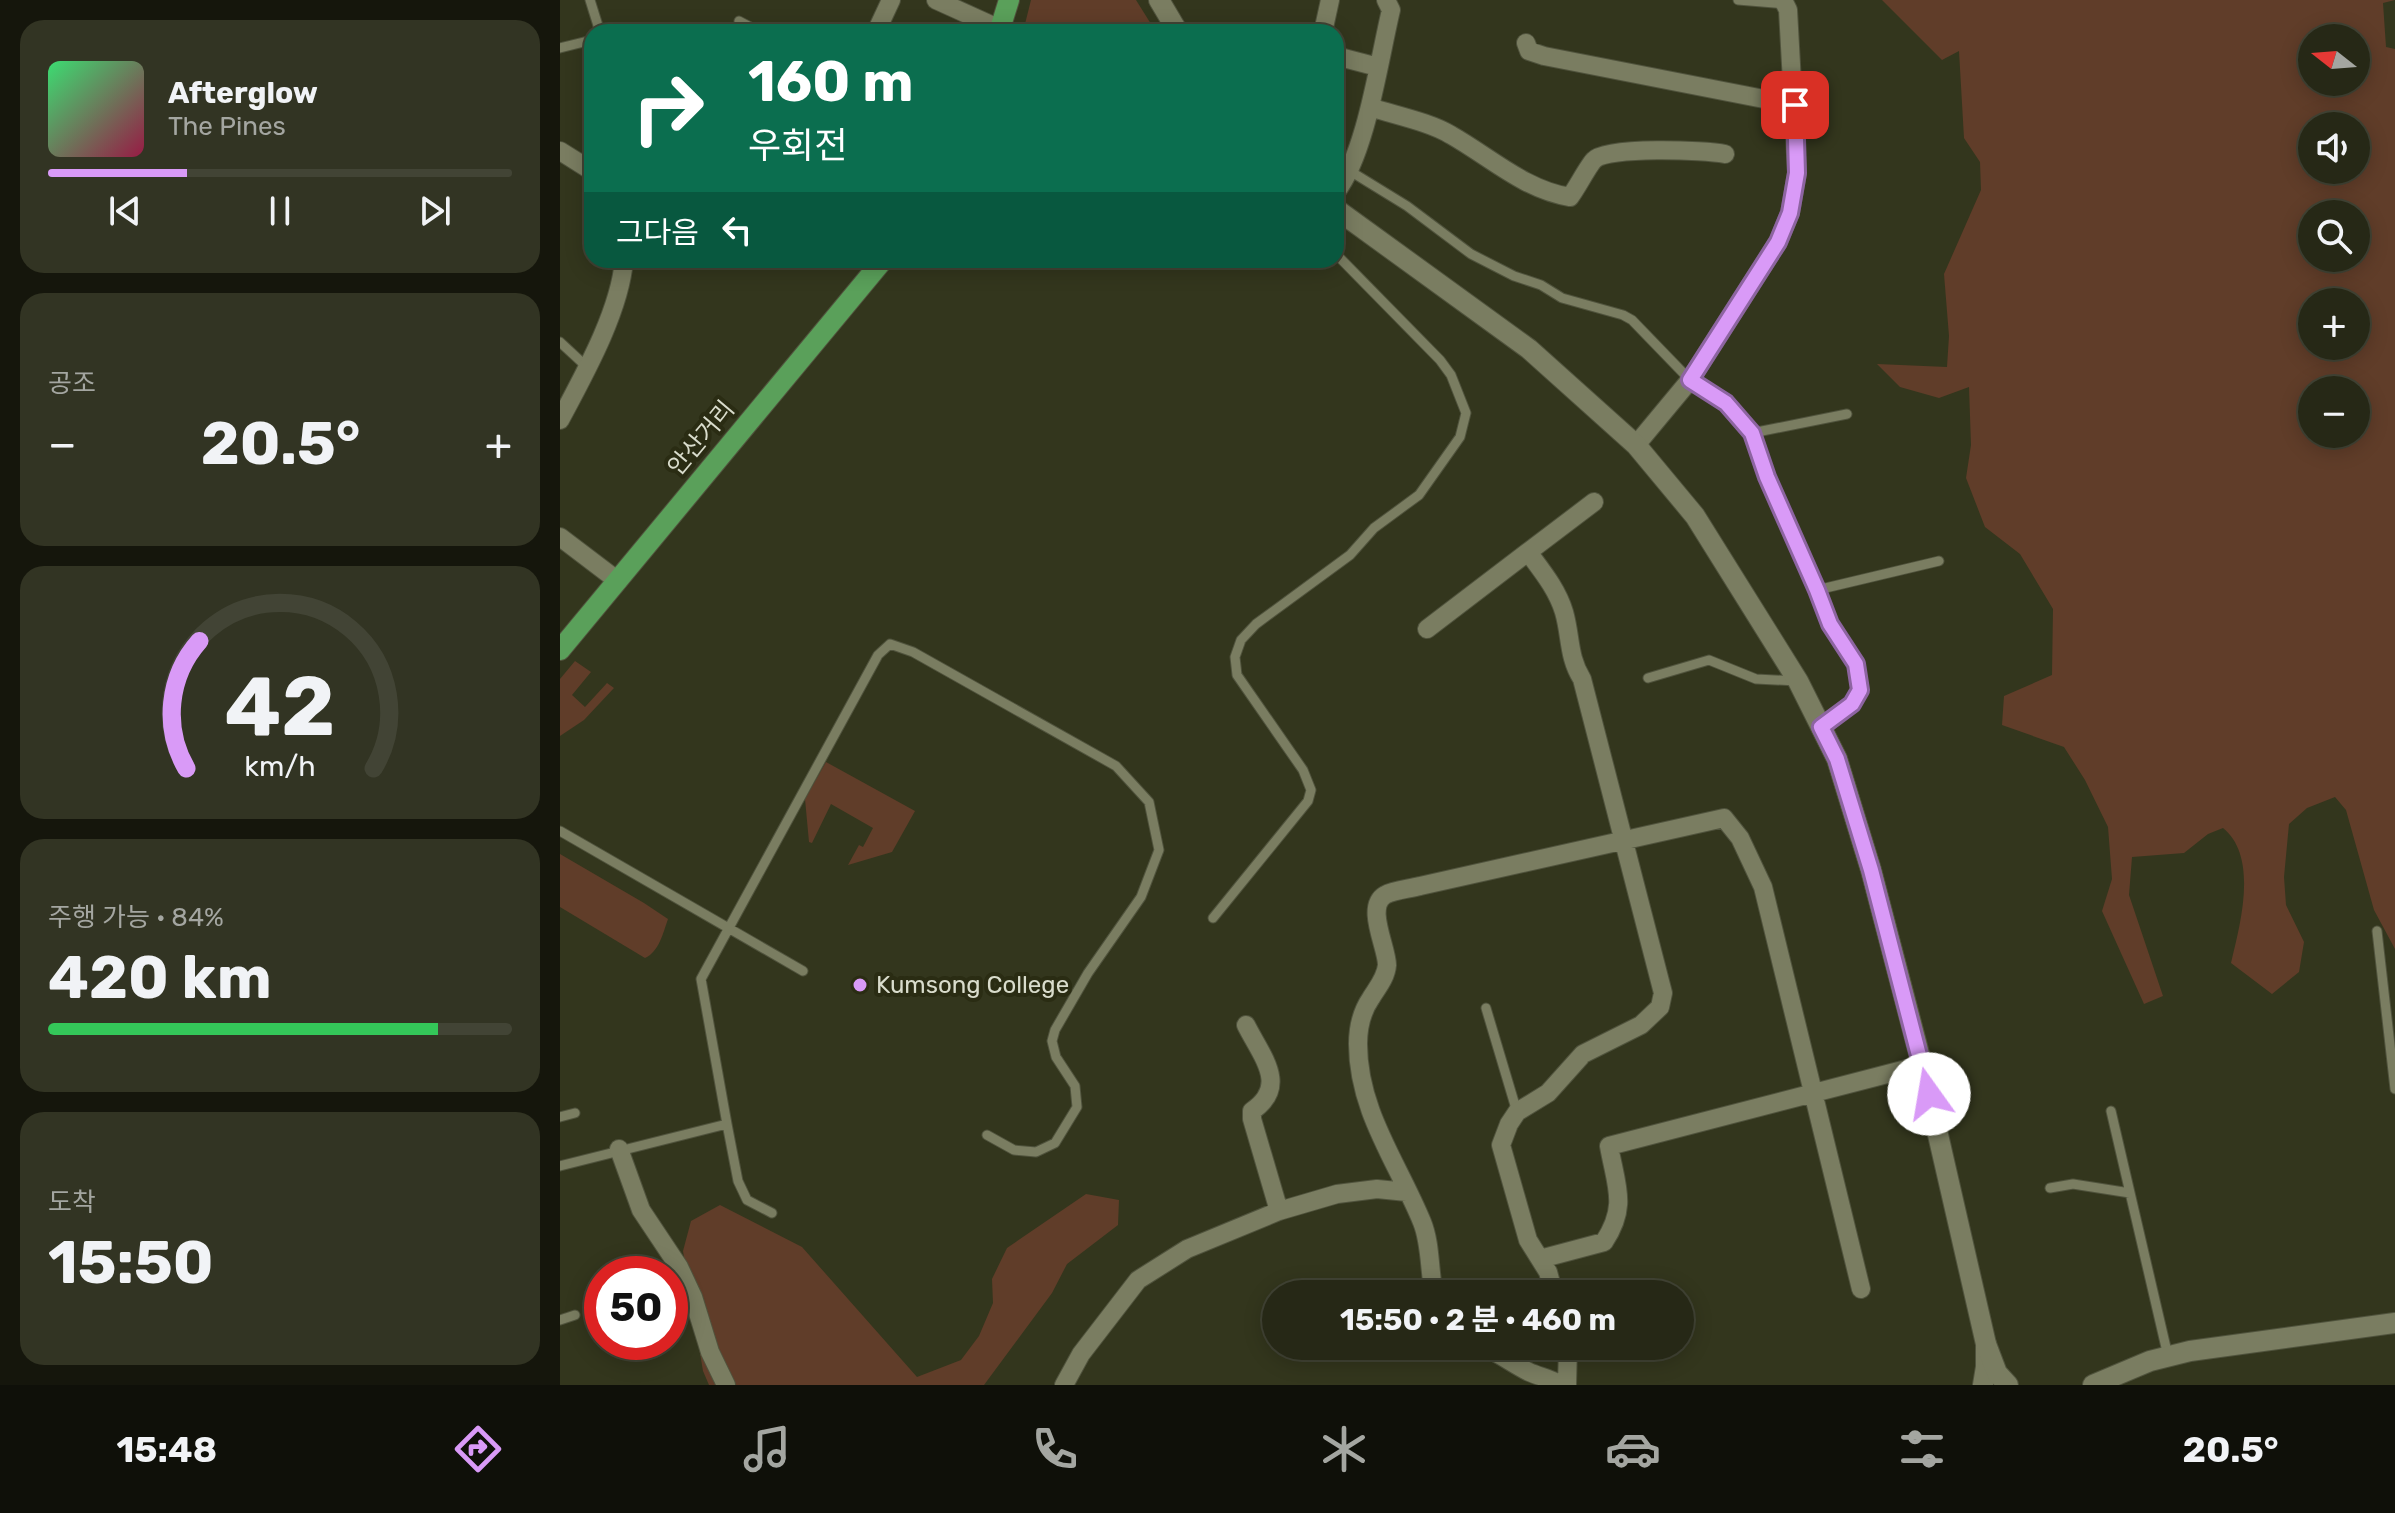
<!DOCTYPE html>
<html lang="ko">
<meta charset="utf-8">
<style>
body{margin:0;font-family:Rubik,"Noto Sans KR",sans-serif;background:#323423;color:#f1f3f6;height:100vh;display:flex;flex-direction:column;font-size:30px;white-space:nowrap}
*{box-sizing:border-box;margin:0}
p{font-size:26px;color:#a4a6a1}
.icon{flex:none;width:44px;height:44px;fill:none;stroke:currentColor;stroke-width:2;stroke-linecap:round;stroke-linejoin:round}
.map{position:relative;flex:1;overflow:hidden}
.details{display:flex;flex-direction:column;gap:20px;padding:20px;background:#15160c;width:560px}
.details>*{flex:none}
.banner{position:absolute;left:24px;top:24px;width:760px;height:244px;border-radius:24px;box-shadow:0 4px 20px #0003,0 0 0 2px #424435;background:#0b6e4f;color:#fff;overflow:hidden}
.needle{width:52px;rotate:287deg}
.controls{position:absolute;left:1738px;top:24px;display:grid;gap:16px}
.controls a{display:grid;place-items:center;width:72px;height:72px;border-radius:50%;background:#262816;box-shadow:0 4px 20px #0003,0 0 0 2px #424435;font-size:40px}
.speed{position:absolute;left:24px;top:1256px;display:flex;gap:16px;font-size:40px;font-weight:700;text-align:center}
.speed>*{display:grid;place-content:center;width:104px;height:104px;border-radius:50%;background:#262816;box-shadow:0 4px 20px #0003,0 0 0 2px #424435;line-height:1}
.speed .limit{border:12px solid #d22;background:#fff;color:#111}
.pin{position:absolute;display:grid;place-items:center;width:68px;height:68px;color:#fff;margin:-34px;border-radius:16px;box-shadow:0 4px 12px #0006}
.me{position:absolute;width:88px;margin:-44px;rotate:347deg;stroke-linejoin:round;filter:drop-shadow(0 0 6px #0008)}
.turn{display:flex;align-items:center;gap:28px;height:168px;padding:0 32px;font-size:36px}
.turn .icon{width:104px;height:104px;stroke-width:2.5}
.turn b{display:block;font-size:56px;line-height:68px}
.then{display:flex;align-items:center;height:76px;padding:0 32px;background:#0003;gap:16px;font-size:30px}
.big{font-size:60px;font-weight:700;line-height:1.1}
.details .card{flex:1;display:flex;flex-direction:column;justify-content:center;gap:12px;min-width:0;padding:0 28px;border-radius:24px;background:#323423}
.details .dial{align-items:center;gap:0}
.dial svg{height:208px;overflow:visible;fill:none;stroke:#424435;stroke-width:7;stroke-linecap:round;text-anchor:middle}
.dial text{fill:#f1f3f6;stroke:none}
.song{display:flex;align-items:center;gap:24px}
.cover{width:96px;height:96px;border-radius:12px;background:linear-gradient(135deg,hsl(140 70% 55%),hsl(340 70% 35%))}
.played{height:8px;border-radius:4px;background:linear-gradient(90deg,#d99af7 30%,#424435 30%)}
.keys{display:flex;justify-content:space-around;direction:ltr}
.heat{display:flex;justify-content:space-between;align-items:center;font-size:44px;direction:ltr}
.charge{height:12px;border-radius:6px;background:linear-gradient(90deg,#34c759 84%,#424435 0)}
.trip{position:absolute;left:702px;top:1280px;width:432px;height:80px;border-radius:40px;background:#262816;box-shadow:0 4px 20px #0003,0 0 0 2px #424435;font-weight:700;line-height:80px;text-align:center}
.dock{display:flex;height:128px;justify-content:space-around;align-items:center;background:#0f1009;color:#a4a6a1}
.dock .icon{width:56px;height:56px}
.dock .on{color:#d99af7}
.dock b{font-size:36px;color:#f1f3f6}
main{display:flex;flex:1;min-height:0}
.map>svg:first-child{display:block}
</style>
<main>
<section class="details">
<div class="card">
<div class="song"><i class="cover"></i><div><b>Afterglow</b><p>The Pines</p></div></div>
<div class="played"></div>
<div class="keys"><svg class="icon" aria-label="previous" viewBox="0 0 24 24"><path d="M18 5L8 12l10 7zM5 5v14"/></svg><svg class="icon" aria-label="pause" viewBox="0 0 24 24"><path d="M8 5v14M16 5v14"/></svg><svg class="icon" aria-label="next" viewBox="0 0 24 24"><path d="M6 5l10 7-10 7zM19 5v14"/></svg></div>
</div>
<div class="card"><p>공조</p>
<div class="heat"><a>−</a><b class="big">20.5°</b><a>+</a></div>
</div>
<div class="card dial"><svg viewBox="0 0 100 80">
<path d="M14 69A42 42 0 1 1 86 69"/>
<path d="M14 69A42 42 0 0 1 19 20" stroke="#d99af7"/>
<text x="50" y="56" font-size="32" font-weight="700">42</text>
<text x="50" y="72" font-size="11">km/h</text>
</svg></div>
<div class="card"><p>주행 가능 · 84%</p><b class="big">420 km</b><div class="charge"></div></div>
<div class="card"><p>도착</p><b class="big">15:50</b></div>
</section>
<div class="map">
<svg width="1835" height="1385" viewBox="0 0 1835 1385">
<rect width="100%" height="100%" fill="#33361d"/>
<path fill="#603d29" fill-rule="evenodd" d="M471,0H576L596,32H463Z
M1322,0H1835L1823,3L1826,47L1835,49V949L1814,910L1786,810L1775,797L1747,808L1729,824L1724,877L1726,905L1744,942L1739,972L1712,994L1671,963C1680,925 1699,857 1663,828L1648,834L1624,853L1572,857L1569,895L1603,996L1584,1004L1542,911L1552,879L1548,827L1525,780L1504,747L1442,725L1444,696L1492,675L1493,609L1460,554L1425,527L1406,478L1411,445L1409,387L1379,398L1340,387L1317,364L1387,367L1389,336L1384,274L1421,190L1420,162L1404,138L1399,51L1382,60ZM1796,38V82H1752V38ZM1796,126V170H1752V126ZM1796,214V258H1752V214ZM1796,302V346H1752V302ZM1796,390V434H1752V390Z
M15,661L31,672L12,695L25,707L47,683L54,688L24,720L0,736V679Z
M266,762L355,811L332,852L288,865L299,845L303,847L313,828L271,804L252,843L249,842L245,799Z
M0,854L84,903L108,919C103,933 99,952 85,958L0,907Z
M526,1194L559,1200L558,1225L507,1264L492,1293L424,1385H149L143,1371L123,1251L131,1221L160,1205L242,1247L357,1377L401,1360L419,1336L433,1303L432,1279L447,1248Z"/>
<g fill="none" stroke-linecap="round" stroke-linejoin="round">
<defs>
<path id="service" d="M30,0L40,32
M1178,0L1225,4
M179,21L200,32
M0,48L32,40
M790,171L847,206L911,254L954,276L981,285L1002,298L1063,315L1072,320L1130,380L1166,403L1192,433L1207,477L1257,590L1270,624L1296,664L1300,690L1292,704L1261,727
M0,342L28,368
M1192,433L1287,414
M1257,590L1379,561
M1088,678L1149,660L1196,679L1238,681
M0,831L243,971
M653,918L748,801L751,790L743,770L677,675L675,657L681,640L696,624L790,555L814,528L859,495L900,437L906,413L891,375L880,360L776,254
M1817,931L1835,1089
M926,1008L957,1112
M1551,1111L1608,1356
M0,1117L15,1113
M167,1124L178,1181L187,1200L212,1213
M0,1166L167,1124L141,979L318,655L330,644L353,652L556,766L589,802L599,850L581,897L528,973L495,1030L492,1041L496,1057L515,1086L517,1107L495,1143L476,1152L454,1150L427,1135
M1490,1188L1513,1184L1570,1193
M0,1320L15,1315"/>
<path id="minor" d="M376,0L440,29
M316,32L331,0
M763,32L770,0
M966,43L969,51L984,56L1235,105
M776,56L818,67
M810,107C834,115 870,122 891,135C930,157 965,190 1010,197C1017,188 1028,166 1034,160C1047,146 1145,150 1165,154
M0,151L32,171
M776,192C806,154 819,60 831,10L826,0
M0,420C24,375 60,311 64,260
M1076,445L1130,380L1218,242L1230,213L1237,173L1228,10L1223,0
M0,537L58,581
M867,629L968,552
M686,1025C702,1057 729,1086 692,1111V1119L719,1211
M59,1149L81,1210L119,1267L133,1297L150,1352L166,1385
M980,1259L1044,1242C1068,1206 1056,1186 1049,1146L1362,1065
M874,1294C869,1270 871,1244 862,1222C838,1163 798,1111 798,1044C798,1028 802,1011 811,998C817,988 826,978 827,965C827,947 805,907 825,895C834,890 849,889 860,886L1164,818L1180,838L1203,887L1301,1289
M994,1294L988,1272L968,1240L941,1145L949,1124L957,1112L988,1093L1023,1054L1081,1025L1100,1007L1103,993L1022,679C1008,657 1011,636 1004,612C997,589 982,571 968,552L1034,502
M922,1346C939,1353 953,1364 969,1372C980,1377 991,1378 1000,1385
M504,1385L521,1354L578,1280L627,1249L719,1211L777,1194L817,1189L847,1192
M1007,1385L1008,1346"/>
<path id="tertiary" d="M1423,1385L1426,1367V1344"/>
<path id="secondary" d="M599,0L618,32
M776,209L969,349L1076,445L1135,516L1238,681L1277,759L1311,870L1362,1065L1426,1344L1437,1373L1448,1385
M1533,1385L1590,1361L1630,1351L1835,1323"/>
<path id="primary" d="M439,32L449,0
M0,650L323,260"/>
</defs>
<use href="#service" stroke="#50533d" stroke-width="11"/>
<use href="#minor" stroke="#50533d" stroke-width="20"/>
<use href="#tertiary" stroke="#50533d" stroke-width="22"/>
<use href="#secondary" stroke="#50533d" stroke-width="22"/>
<use href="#primary" stroke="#50533d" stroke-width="22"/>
<use href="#service" stroke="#7a7d61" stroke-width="9"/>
<use href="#minor" stroke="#7a7d61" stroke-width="18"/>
<use href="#tertiary" stroke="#7a7d61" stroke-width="20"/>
<use href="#secondary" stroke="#7a7d61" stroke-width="20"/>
<use href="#primary" stroke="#5aa05a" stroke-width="20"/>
</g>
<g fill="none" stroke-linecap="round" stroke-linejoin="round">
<defs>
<path id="route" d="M1235,105L1237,173L1230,213L1218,242L1130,380L1166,403L1192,433L1207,477L1257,590L1270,624L1296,664L1300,690L1292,704L1261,727L1277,759L1311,870L1369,1094"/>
</defs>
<use href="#route" stroke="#8d64a1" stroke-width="20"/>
<use href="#route" stroke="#d99af7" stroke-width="14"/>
</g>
<circle fill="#d99af7" stroke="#2a2c13" stroke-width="3" cx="300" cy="985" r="8"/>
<g text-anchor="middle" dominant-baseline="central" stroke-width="8" stroke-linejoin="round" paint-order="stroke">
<g font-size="24" fill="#d9dccc" stroke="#2a2c13">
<text transform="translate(141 438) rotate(-50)">안산거리</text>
</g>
<g font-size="24" fill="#d9dccc" stroke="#2a2c13" text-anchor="start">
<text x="316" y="985">Kumsong College</text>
</g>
</g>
</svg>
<div class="controls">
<a><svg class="needle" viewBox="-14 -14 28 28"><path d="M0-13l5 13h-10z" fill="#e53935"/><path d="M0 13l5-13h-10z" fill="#a4a6a1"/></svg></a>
<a><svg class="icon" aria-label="sound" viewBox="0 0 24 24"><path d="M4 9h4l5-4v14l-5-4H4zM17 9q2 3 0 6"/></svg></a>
<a><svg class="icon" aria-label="search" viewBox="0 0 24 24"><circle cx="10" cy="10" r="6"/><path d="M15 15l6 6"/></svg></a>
<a>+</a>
<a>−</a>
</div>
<div class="speed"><div class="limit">50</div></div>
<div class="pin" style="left:1235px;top:105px;background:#d93025"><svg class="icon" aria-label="arrive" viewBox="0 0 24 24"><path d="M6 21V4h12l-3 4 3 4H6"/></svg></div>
<svg class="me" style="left:1369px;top:1094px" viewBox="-20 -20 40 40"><circle r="19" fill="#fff"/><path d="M0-13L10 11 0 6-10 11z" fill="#d99af7"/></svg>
<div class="trip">15:50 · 2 분 · 460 m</div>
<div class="banner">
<div class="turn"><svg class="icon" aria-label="right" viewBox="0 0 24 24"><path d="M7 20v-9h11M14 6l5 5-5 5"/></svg><div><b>160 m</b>우회전</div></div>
<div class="then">그다음<svg class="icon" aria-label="left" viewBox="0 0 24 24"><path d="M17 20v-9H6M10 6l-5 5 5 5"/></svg></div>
</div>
</div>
</main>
<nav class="dock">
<b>15:48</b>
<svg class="icon on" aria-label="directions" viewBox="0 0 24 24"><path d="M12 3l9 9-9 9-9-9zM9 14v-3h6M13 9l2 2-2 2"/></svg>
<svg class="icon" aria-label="music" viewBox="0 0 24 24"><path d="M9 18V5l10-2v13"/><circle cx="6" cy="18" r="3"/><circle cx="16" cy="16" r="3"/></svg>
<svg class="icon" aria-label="phone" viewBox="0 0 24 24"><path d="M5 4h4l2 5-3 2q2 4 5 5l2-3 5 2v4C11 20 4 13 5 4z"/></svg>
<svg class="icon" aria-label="climate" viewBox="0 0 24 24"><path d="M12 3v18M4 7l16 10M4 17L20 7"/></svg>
<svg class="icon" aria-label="car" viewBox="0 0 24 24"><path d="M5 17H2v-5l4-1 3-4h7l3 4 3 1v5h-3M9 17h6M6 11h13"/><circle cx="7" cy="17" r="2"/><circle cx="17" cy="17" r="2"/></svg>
<svg class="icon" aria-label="filters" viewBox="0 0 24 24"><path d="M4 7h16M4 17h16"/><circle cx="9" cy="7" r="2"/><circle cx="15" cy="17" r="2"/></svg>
<b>20.5°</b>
</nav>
